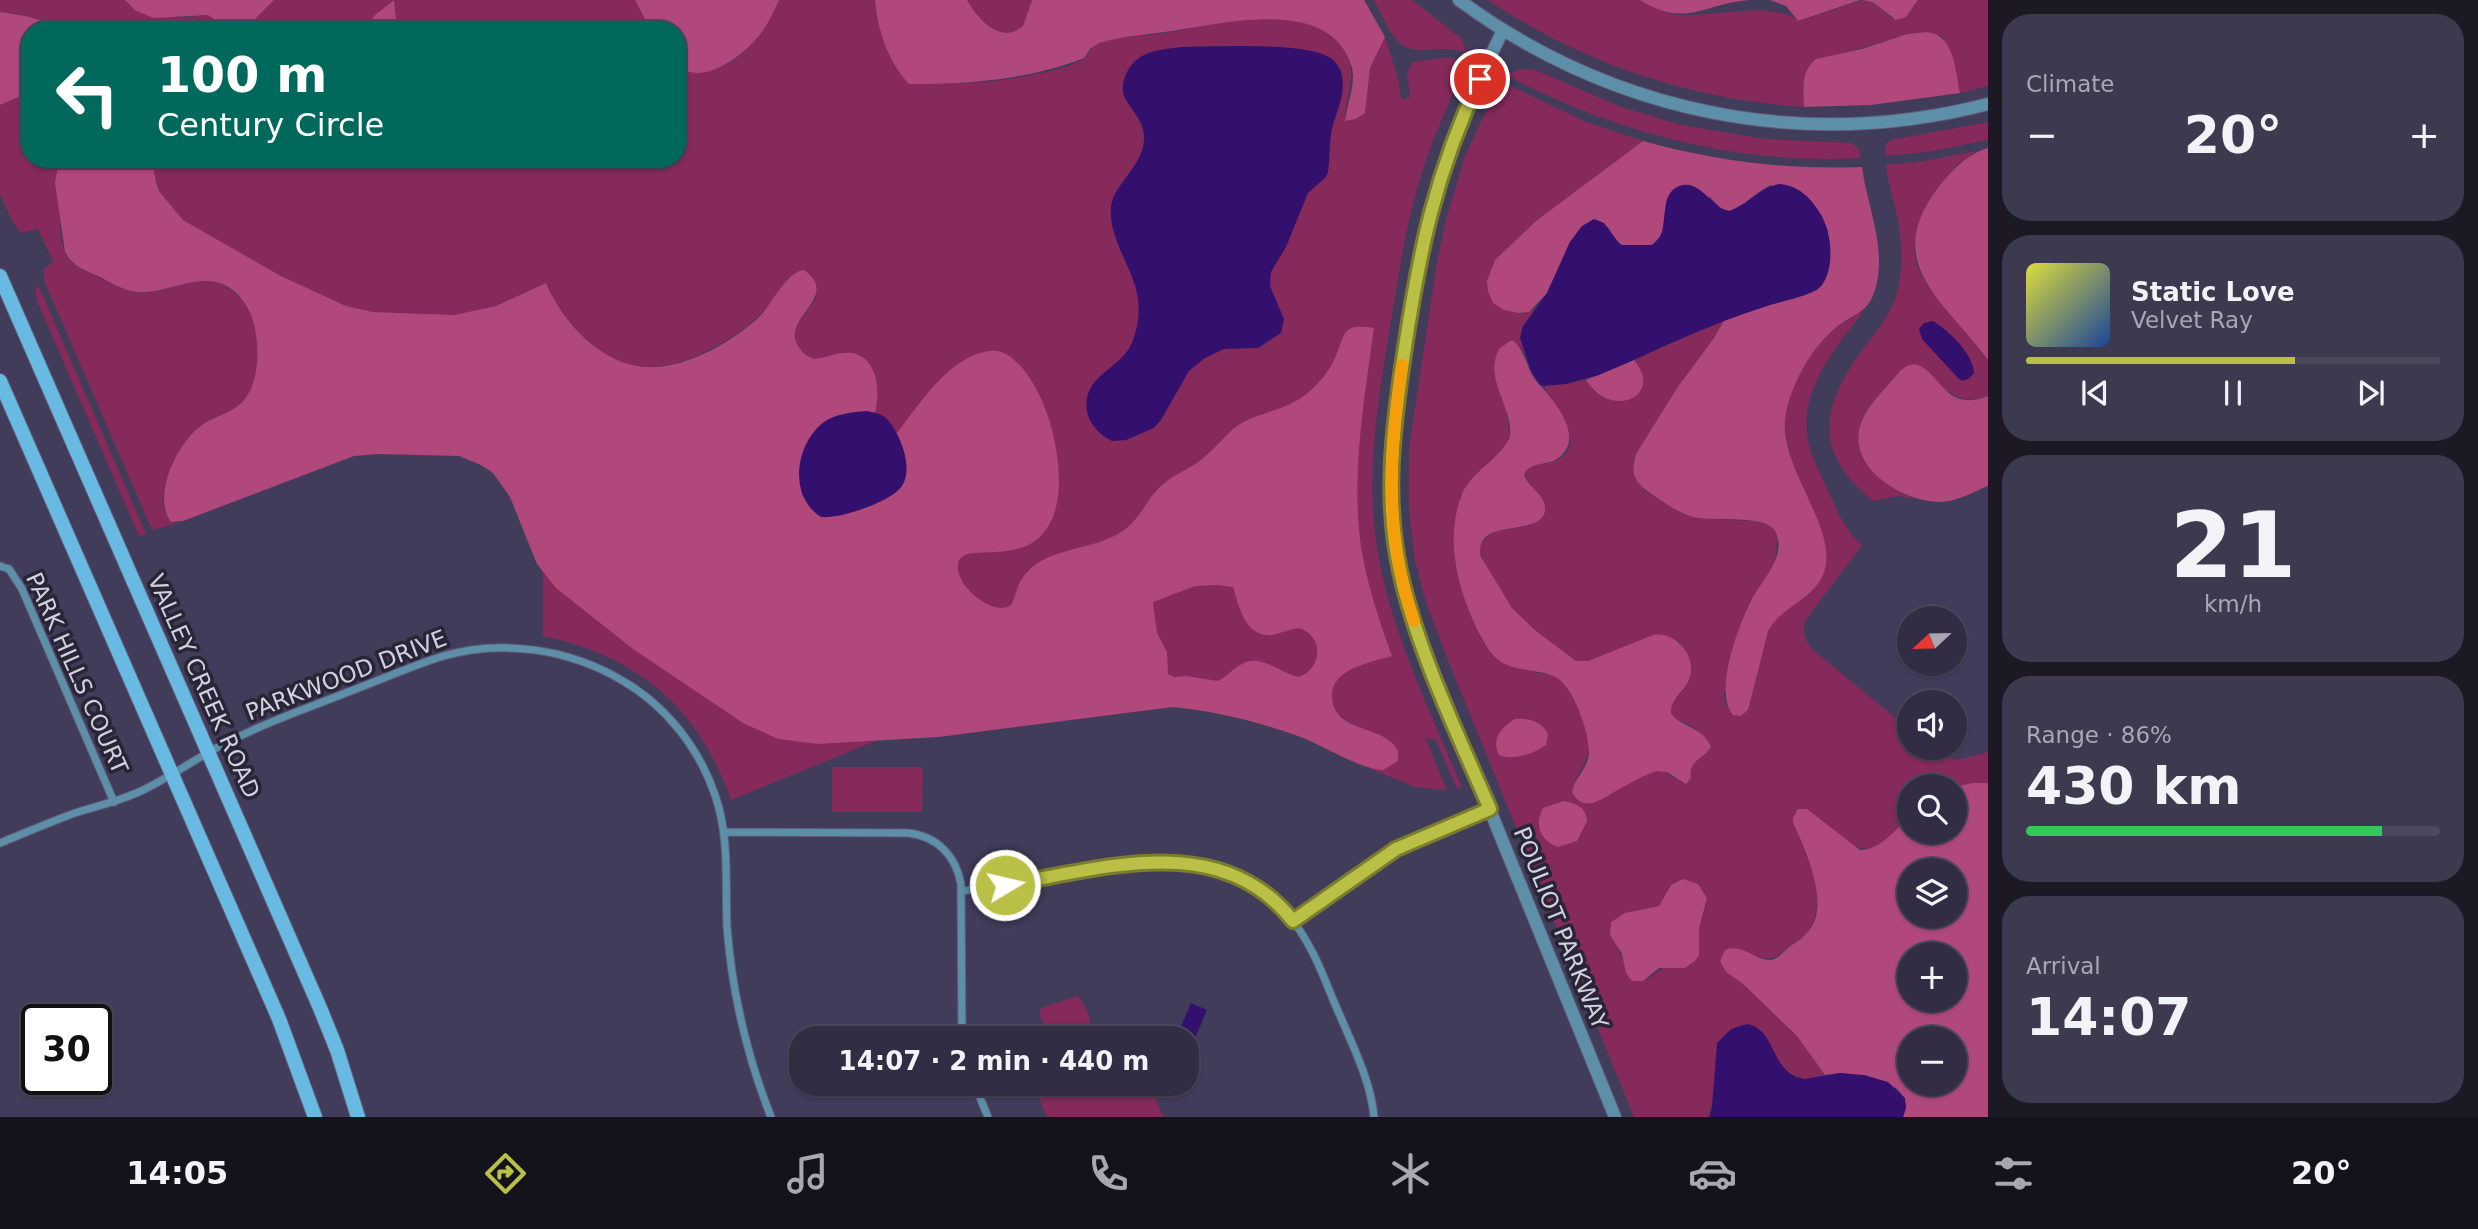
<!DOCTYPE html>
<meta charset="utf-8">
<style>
body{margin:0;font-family:"DejaVu Sans",sans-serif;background:#3d394f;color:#f1f3f6;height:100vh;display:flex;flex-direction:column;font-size:26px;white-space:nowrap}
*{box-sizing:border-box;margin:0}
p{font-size:23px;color:#a8a8b2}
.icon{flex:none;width:38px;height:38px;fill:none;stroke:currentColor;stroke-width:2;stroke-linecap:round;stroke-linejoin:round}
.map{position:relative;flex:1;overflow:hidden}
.side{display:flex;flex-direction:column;gap:14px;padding:14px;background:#1c1925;width:490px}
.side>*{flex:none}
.hud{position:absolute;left:21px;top:21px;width:665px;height:147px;border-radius:28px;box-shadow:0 2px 5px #0004,0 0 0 2px #4d495d;background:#00695c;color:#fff;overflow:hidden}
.needle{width:46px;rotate:248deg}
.controls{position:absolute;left:1897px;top:606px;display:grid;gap:14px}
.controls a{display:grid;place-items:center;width:70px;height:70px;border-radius:50%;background:#322d44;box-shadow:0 2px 5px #0004,0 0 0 2px #4d495d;font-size:35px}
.speed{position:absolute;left:21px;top:1004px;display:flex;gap:14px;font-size:35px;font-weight:700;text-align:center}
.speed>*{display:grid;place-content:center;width:91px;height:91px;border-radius:50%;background:#322d44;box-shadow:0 2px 5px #0004,0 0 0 2px #4d495d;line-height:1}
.speed .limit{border:4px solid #111;border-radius:10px;background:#fff;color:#111}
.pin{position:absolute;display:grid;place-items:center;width:60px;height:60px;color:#fff;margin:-30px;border:4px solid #fff;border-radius:50%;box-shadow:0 2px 7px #0007}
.me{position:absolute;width:77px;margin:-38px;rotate:81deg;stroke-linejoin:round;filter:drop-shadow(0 0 5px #0008)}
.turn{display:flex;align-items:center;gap:24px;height:147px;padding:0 21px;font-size:32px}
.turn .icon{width:91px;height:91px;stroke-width:2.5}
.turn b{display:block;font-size:49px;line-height:60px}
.big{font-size:52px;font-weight:700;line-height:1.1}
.side .card{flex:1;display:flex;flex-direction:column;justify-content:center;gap:10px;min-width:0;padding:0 24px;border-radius:28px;background:#3d394f}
.side .dial{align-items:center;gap:0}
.dial b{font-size:91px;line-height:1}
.song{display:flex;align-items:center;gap:21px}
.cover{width:84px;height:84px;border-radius:10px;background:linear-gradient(135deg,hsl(60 70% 55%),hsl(220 70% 35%))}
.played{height:7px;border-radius:4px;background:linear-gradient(90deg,#bac045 65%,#4d495d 65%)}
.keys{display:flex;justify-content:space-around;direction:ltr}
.heat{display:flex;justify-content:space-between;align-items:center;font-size:38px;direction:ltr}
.charge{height:10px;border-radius:5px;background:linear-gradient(90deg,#34c759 86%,#4d495d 0)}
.trip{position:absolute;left:789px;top:1026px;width:410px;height:70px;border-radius:28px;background:#322d44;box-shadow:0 2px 5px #0004,0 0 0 2px #4d495d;font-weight:700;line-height:70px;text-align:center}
.menu{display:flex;height:112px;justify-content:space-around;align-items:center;background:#14121b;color:#a8a8b2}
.menu .icon{width:49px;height:49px}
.menu .active{color:#bac045}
.menu b{font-size:32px;color:#f1f3f6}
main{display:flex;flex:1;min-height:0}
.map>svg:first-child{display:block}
</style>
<main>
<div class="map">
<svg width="1988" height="1117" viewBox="0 0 1988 1117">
<rect width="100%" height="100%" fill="#423c5b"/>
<path fill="#852a5a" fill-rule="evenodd" d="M0,0H125L129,5L178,18L208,15L230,30H57L23,15L0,12Z
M274,0H394L375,15L365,30H234L256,18Z
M394,0H635L651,30H397Z
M779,0H875L876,10L909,84C950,83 992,84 1032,75C1047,72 1069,68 1083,59C1090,54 1091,45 1102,42C1121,36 1145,36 1165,33C1211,25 1305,0 1338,39C1362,73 1346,86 1345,121L1356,119L1365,113L1370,68L1385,37L1397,75L1402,100L1410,97L1407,72L1413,62L1448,57L1467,63C1452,97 1436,130 1424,166C1407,218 1399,273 1390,327C1377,408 1363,488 1381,569C1397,645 1433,717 1462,788L1457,789L1436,740L1425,737L1447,790L1415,787L1369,768L1383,770L1364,730L1353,725L1339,715L1186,676L912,726L731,800C699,708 638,656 543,636V451L798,346L794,334L795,328L816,298L811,276L787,279C771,308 750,327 722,343C703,354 679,365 656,367C606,370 565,325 546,283L496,306L454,315L373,312L346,306L281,276L183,220L159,191L156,182L154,171L159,159H422C451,177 448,158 470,159C488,161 492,174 512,159H677V66L681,69C690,69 700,71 709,70C741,67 767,26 779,0ZM1182,47C1213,47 1330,39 1341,71C1347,91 1337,110 1332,129L1111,207C1113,197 1119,190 1124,182C1150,143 1151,136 1124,96L1147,53Z
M967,0H1032L1023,26C1000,45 978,19 967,0Z
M1374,0H1412L1462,39L1467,53C1444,43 1415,58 1399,42C1388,32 1382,13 1374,0Z
M1488,0C1524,0 1560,0 1596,0C1609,0 1627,0 1639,0C1653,3 1664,14 1679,15C1714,17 1772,0 1799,21L1863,0L1878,6L1891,18L1912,10L1918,0H1988V86L1960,93L1951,52L1942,36L1927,32L1907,34L1846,53L1803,84L1804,107C1690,99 1583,64 1488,0Z
M1520,69H1533L1621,107L1681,125L1764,139L1851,143L1859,149L1861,158C1737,165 1615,133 1506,75Z
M1500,81L1584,121L1643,141L1536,221L1495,260L1504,310L1524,314L1536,308L1521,330L1524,352L1514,341L1498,389L1506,408L1510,437C1498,463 1468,474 1459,504C1447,544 1458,592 1477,628C1480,634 1482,643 1487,647C1495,654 1523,670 1534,672C1542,674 1553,674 1559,679C1571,688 1580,712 1585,725C1599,763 1570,772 1574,796L1600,801C1612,793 1650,767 1664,771C1668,772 1670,775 1673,778H1691C1688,762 1700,760 1709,750C1705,738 1699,729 1686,723C1679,720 1676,720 1671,713C1671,700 1677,699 1684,689C1692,676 1688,653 1679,641L1608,654L1588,661H1576L1536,631L1512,608L1488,571L1479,549C1487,526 1511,531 1530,525C1535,523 1539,518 1544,515V505L1524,474C1530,463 1537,466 1548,463C1594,452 1556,409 1544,386L1586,380L1595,393L1642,373L1634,360L1725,319L1714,338L1677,388L1636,454L1633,463L1644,490L1681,513L1696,517L1722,520L1757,521L1772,527L1777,536L1775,562L1724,695L1726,705L1741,716L1748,710C1755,687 1760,642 1772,623C1787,601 1820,595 1825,565C1830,540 1814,517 1805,495C1795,471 1784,444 1785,418C1786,389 1812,348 1833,330C1843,322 1854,316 1865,310C1836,346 1798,391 1808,440C1811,458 1821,474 1828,491C1838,511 1844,530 1862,545L1807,618C1801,630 1804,640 1813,650L1909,729V747H1931L1944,756L1957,760L1988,752V783H1972L1955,787L1909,786V817C1894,832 1874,859 1852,844L1793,823C1805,849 1826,894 1813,923C1809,934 1799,939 1790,946C1777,956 1774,962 1757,956L1726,972L1742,983L1797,1036L1825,1075L1805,1079L1788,1074L1780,1065L1775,1055L1741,1025L1723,1036L1709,1117H1634L1447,658L1426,602L1415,560L1409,511V447L1438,257L1447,216L1465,156ZM1532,720L1539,723L1546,730V745L1529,754L1513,757ZM1586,812L1587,821L1564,846L1553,845ZM1683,879L1706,904L1699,929V955L1690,966L1664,967L1648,979L1624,961L1610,934L1611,922L1625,913L1659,906L1671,885Z
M30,92V159H66L63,161C62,189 56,224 64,251C69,264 81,269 92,274C106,280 122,290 136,292C172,297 203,263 237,295C247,304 252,313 255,326C259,347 260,381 246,398C232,416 207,416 193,432C177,450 148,504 173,523H178L152,530L45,283L43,270L53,262L38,229L21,233L12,221L0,194V105Z
M1988,122V140L1927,152L1885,156L1886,144L1891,140Z
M1977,151L1957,165L1945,179L1922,218L1914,249L1917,265L1927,285L1988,360V396C1960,407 1942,389 1925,369L1900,371C1888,386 1867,404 1861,423C1848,460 1887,489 1916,499L1898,496L1873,501C1817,455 1818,413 1858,356C1872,336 1890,318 1897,293C1904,266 1902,234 1895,207C1892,193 1887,180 1886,165L1919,162Z
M38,286L40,289L146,534L139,536L37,301L35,289Z
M832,767H923L922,812H832Z
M1076,996C1084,1000 1091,1018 1090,1027L1066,1038H1049L1039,1012L1042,1008Z
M1046,1083H1149L1163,1117H1047L1035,1088Z"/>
<path fill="#b0487c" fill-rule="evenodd" d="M125,0H274L256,18L237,29L230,30L208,15L154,18L136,11Z
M394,0L397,30H365L375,15Z
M635,0H779C773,13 767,27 757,38C740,58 703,86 677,66V30H651Z
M875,0H967C978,19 1000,45 1023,26L1032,0H1364L1385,37L1370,68L1365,113L1356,119L1345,121C1347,104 1356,84 1352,68C1333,0 1239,20 1184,29C1156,34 1126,35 1099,43L1090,49L1084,58C1027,80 970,84 909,84C888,61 878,32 875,0Z
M1640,0H1750C1704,3 1687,29 1640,0Z
M1770,0H1860L1798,21L1786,6Z
M1863,0H1918L1906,17L1896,20L1874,3Z
M0,12C20,15 41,17 57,30H30V92L0,105Z
M1927,32C1955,35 1955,70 1960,93L1871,105L1804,107C1803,89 1801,71 1816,59L1862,49L1907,34Z
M1643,141C1715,161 1787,170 1862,167C1867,206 1885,242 1877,282C1870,316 1854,311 1832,331C1810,351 1792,383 1786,413C1775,466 1842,529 1823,575C1812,600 1781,607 1768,631L1748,710L1741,716L1733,715C1713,691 1739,624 1752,599C1762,580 1788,555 1775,531C1765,514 1713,522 1693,517C1679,513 1668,505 1656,497C1637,485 1629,477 1636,454L1677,388L1714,338L1725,319L1817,290L1826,277L1829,264L1830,246L1827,228L1771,185C1755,192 1745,206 1729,211L1720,208L1710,197L1665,212L1662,234L1652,245C1626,248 1622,251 1608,227L1582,226L1570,242L1547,293L1529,312L1518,313L1504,310L1493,303L1488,291L1487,281L1495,260L1536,221Z
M1988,148V360C1946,302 1880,264 1938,188C1951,171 1967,154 1988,148Z
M66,159H159L154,171L156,182L159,191L183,220L281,276L346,306L373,312L454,315L496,306L546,283C564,325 606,370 656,367C691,365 731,342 757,319C772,306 785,272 804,270C841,296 783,317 797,344C801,352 806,356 814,359C827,358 839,351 852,353C879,358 880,393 875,413L867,411L799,469L802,495L837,516C887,500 923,495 896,434C920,404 948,357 989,351C998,349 1006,353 1013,359C1048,387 1068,469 1055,511C1035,576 962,537 958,564C954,584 992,618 1011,605C1016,597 1016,588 1021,580C1044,544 1093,553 1124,530C1141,518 1147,498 1162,485C1173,475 1187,470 1198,462C1211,453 1221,440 1233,429C1254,412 1284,412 1305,395C1317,386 1329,372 1335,358C1346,333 1341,323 1374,328C1364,401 1351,473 1361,547C1367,584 1379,620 1392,656C1373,662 1332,668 1332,695C1332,735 1385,723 1398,751V761L1383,770C1359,769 1323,745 1298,736C1258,722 1216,711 1173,707L938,737L818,744L778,739L743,723L633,649L556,588L537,564L510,497L493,473L481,465L459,456L379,454L354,456L183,521L171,522C151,496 178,441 203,424C217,415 237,412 247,396C259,378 259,349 255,329C252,314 246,302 235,292C204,266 171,295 137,292C124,291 110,282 98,276C84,270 72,266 65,252L55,183L58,166ZM1217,585L1233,587C1239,606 1245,638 1272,635C1281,633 1290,629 1299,628C1325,636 1322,670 1298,677C1281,673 1260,653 1242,664C1233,668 1227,677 1218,681L1186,676L1174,677L1168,674L1167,652L1157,633L1153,602L1195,586Z
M1510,341H1514C1527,354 1527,372 1538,383C1553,399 1584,435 1561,456C1550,467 1532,460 1524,474C1527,487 1547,495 1545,511C1541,538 1472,516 1481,557L1512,608L1536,631L1576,661H1588L1653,635C1676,631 1698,657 1689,679C1684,693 1671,697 1671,713C1681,728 1703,726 1711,747C1703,760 1688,760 1691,778L1686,784L1667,772L1657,771C1644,775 1632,782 1621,788C1606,796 1584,816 1572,792L1573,788C1576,778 1585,770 1588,759C1593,741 1574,687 1557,678C1542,669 1518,672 1501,662C1490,654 1485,644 1479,633C1458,591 1444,539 1462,494C1472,471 1500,459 1510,437C1513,405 1483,380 1499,349Z
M1634,360C1665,397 1610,420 1586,380Z
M1914,364C1941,369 1943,414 1988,396V486C1973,492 1958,501 1942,502C1904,503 1845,468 1861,423C1868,404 1888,386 1900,371L1907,366Z
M1515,719C1529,718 1542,721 1548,734L1546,745C1534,754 1513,761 1499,755C1491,740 1501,727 1515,719Z
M1972,783H1988V1117H1903C1907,1106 1905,1096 1896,1088L1840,1073L1825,1075L1797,1036L1742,983L1726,972L1720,961L1725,950C1742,943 1754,960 1770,960C1780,959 1785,949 1792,945C1800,940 1807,934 1812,926C1828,900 1805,848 1793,823V818L1798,809H1807L1860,850C1880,850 1895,830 1909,817V831H1955V787ZM1909,870H1955V915H1909ZM1909,954H1955V999H1909ZM1909,1038H1955V1083H1909Z
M1564,801C1576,803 1587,808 1587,821L1577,841L1558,847C1540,841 1534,824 1543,808Z
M1683,879L1698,884L1707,898L1699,929V955L1695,961L1685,968H1659L1643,981H1632L1626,973L1622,954L1610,935L1611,922L1625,913L1659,906L1671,885Z"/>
<path fill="#33106e" d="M1182,47C1214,47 1308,41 1332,59C1337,63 1341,70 1342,77C1346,97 1334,115 1331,134C1329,147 1330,160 1328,172L1326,177L1308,193L1286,247L1271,272L1270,286L1284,319L1281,333L1258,348L1224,349L1205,358L1189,371L1161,420L1154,428L1126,440L1112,441C1090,430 1078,406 1093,384C1103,371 1118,364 1128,350C1137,336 1140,315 1138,299C1134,268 1108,239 1111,207C1113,185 1142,167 1144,141C1146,122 1133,113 1125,98C1121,90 1123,80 1127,72C1139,50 1159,50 1182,47Z
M1779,184C1798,185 1810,197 1820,213C1832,232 1835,267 1822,285C1814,296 1781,301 1767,306C1709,324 1655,351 1599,375L1566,384L1544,386L1540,385L1531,371L1520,338L1523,326L1547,293L1570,242L1582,226L1594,219L1604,223L1620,245H1652C1673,233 1656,198 1677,187C1699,176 1711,208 1729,211C1748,205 1759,188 1779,184Z
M1933,321C1949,331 1973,353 1974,373L1968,379L1962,381L1958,378L1922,339L1919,329L1924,323Z
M867,411C874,413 881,413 887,419C900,433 914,468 902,486C891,502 840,519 821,517C788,496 795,444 824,422C835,414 853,412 867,411Z
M1191,1003L1207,1010L1193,1043L1186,1038L1177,1036Z
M1747,1024C1775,1029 1770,1065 1796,1077L1805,1079L1840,1073L1864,1075L1888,1082L1905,1098L1906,1108L1903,1117H1709L1712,1108L1717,1043L1731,1029Z"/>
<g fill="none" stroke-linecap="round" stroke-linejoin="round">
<defs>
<path id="minor" d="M0,566L9,569L22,589L114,802
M724,832L908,833C937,836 956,856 961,884L962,1038
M0,843C25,833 50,822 75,813C97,806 120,801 141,791C173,776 203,753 236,738C272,720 311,707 348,692C378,681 409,667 440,657C501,639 568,648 623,681C666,706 699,748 715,795C730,838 725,882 727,927C732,992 747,1056 771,1117
M962,891C1001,887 1039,879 1078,873C1152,860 1231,849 1286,913C1308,937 1320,967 1332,997C1347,1034 1371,1078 1374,1117
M1293,921L1396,849L1490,809
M974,1083L988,1117"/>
<path id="tertiary" d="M1459,0C1613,113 1802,152 1988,104
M1503,30C1476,86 1449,142 1432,202C1418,251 1412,303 1404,353C1388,463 1382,534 1421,641L1615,1117"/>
<path id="secondary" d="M0,276L320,1008L337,1050L358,1117
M0,381L279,1019L315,1117"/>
</defs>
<use href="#minor" stroke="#5f5a76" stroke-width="9"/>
<use href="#tertiary" stroke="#5f5a76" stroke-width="14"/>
<use href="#secondary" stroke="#5f5a76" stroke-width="16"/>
<use href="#minor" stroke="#5d8fa9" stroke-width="7"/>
<use href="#tertiary" stroke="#5d8fa9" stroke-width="12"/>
<use href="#secondary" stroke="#68bae2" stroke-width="14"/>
</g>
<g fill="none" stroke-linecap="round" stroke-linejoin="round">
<defs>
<path id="route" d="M1005,885C1102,869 1221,829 1293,921L1396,849L1490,809C1458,735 1417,650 1400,571C1384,498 1393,427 1404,354C1419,253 1435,173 1480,79"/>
</defs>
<use href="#route" stroke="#797d2d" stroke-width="18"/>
<use href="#route" stroke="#bac045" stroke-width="12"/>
<path stroke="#f59e0b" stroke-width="12" d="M1402,365C1389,455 1384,534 1414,621"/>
</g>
<g text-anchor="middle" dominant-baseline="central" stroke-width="7" stroke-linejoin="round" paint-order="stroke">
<g font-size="23" fill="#d3d0e3" stroke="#282634">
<text transform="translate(77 673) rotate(66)">PARK HILLS COURT</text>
<text transform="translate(346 675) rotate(-21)">PARKWOOD DRIVE</text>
<text transform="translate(204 686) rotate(66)">VALLEY CREEK ROAD</text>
<text transform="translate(1561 928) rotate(68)">POULIOT PARKWAY</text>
</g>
</g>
</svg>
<div class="controls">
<a><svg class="needle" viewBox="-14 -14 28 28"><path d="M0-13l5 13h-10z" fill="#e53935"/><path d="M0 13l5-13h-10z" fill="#a8a8b2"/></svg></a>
<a><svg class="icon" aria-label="sound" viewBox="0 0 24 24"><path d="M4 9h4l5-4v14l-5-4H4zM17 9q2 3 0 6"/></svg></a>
<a><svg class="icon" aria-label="search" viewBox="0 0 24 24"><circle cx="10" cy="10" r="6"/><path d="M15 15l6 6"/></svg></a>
<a><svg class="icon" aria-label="layers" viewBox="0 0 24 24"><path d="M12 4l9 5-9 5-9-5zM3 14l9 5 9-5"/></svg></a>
<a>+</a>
<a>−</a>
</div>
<div class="speed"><div class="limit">30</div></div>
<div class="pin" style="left:1480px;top:79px;background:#d93025"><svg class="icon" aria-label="arrive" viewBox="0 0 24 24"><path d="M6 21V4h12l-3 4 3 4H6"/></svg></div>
<svg class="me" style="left:1005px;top:885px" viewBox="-20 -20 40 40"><circle r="17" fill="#bac045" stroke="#fff" stroke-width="3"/><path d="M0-11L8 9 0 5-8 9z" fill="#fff"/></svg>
<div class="trip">14:07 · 2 min · 440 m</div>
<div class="hud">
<div class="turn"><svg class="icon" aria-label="left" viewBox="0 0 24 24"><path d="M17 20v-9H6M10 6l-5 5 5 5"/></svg><div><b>100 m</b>Century Circle</div></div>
</div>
</div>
<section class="side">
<div class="card"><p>Climate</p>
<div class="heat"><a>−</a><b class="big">20°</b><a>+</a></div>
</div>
<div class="card">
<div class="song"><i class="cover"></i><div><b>Static Love</b><p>Velvet Ray</p></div></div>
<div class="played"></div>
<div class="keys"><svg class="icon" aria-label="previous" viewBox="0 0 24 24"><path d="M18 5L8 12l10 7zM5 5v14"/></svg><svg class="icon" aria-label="pause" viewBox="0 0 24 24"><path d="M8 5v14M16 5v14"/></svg><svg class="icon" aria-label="next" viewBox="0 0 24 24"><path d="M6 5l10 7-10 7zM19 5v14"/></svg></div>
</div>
<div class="card dial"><b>21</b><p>km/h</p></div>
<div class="card"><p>Range · 86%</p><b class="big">430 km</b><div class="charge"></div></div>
<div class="card"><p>Arrival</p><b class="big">14:07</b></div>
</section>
</main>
<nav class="menu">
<b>14:05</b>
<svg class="icon active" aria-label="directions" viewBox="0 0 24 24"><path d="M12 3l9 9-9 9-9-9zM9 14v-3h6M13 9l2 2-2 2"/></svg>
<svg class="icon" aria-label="music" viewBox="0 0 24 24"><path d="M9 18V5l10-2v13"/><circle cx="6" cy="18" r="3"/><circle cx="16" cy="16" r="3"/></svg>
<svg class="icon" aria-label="phone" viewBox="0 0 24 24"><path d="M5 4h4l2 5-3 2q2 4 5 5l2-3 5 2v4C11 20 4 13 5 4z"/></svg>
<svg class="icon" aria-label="climate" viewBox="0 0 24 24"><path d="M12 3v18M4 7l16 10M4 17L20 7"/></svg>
<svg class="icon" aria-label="car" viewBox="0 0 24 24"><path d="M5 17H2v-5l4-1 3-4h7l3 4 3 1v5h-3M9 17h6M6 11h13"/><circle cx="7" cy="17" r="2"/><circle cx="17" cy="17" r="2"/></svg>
<svg class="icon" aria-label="filters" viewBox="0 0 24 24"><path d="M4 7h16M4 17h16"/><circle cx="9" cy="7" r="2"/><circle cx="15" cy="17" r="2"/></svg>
<b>20°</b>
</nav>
